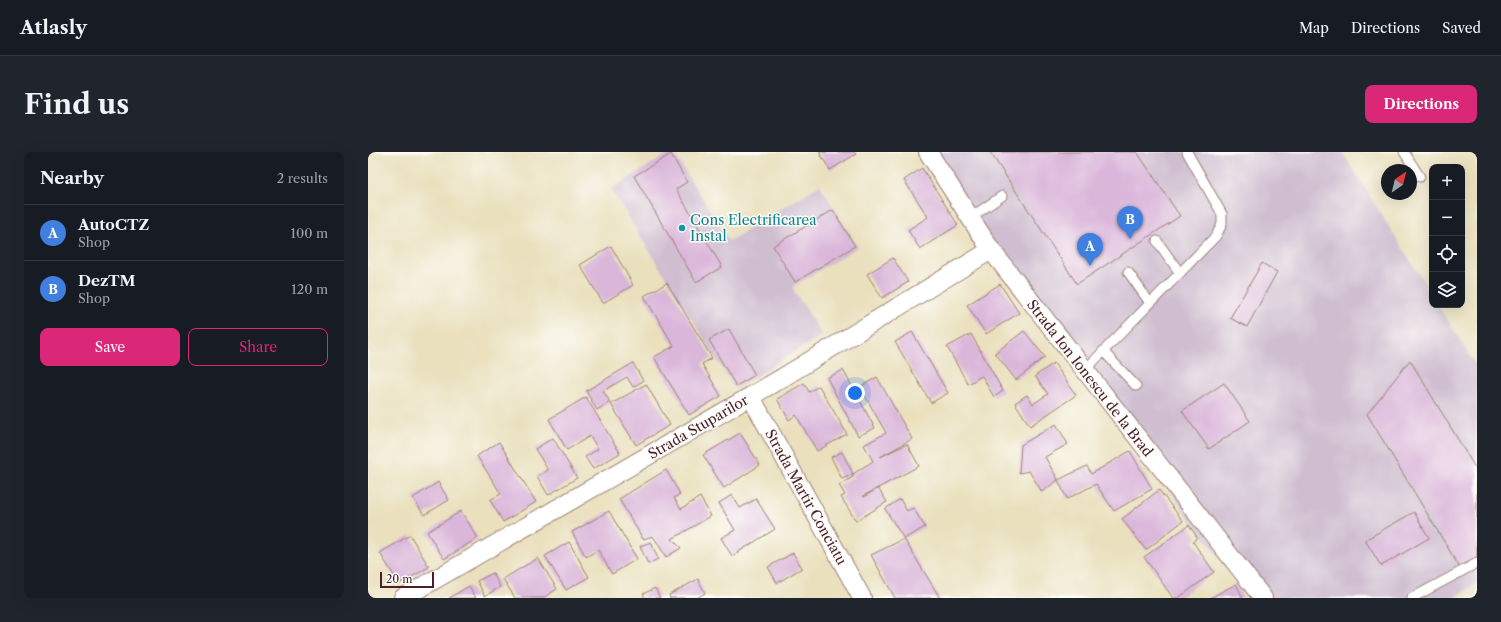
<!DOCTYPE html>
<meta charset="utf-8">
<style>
:root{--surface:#171b24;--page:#20242c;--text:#f1f3f6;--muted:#9ea1a6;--line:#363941;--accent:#db2777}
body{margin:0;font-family:"Libre Caslon Text",serif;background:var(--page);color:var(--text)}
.controls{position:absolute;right:12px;top:12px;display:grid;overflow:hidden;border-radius:8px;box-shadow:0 4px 16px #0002}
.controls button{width:36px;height:36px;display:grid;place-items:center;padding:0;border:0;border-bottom:1px solid var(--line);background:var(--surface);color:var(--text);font:20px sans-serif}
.compass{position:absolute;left:1013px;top:12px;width:36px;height:36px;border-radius:50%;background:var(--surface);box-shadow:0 4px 16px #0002;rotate:35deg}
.scale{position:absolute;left:12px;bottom:10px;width:54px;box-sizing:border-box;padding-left:4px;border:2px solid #4a1f2b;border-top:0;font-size:11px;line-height:14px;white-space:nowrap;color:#4a1f2b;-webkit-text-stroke:3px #fdfcf7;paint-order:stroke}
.you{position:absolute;left:487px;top:241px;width:14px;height:14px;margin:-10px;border:3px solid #fff;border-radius:50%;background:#1a73e8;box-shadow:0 0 0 6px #1a73e833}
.badge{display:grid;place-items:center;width:26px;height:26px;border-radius:50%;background:var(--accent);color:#fff;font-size:13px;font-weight:700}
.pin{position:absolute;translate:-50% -33px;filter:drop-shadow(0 1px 2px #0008)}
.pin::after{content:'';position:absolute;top:21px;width:14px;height:12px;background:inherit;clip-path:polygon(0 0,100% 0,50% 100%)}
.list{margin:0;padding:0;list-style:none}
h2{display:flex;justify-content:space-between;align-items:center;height:52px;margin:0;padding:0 16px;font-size:17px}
h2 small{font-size:13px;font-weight:400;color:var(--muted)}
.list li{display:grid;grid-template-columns:26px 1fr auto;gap:12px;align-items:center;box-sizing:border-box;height:56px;padding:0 16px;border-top:1px solid var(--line)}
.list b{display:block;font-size:15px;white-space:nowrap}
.list p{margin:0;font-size:13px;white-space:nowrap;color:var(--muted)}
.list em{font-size:13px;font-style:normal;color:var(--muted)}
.actions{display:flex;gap:8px;padding:12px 16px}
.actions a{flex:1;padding:9px 0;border:1px solid var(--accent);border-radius:8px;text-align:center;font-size:14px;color:var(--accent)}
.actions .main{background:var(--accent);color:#fff}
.icon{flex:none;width:22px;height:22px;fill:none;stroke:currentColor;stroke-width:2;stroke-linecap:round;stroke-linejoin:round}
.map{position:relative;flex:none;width:1109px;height:446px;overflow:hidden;border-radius:8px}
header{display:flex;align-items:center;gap:24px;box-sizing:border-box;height:56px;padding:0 20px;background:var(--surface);border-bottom:1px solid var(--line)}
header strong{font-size:19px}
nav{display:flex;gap:22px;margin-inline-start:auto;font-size:14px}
.intro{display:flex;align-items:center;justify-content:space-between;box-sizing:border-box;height:96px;padding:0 24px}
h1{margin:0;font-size:28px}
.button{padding:10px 18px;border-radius:8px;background:var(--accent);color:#fff;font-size:14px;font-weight:700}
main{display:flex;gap:24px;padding:0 24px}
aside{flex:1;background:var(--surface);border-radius:8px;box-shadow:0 4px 16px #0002}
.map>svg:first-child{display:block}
</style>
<header>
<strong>Atlasly</strong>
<nav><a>Map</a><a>Directions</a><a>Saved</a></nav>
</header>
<div class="intro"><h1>Find us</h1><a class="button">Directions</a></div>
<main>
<aside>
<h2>Nearby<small>2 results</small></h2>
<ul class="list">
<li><span class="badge" style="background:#3f7fe0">A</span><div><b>AutoCTZ</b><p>Shop</p></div><em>100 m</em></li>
<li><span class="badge" style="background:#3f7fe0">B</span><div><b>DezTM</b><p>Shop</p></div><em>120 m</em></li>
</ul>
<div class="actions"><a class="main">Save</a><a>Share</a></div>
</aside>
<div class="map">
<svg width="1109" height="446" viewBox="0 0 1109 446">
<rect width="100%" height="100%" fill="#fdfcf7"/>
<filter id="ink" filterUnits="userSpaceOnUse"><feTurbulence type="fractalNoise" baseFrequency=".025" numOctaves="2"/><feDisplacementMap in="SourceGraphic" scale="8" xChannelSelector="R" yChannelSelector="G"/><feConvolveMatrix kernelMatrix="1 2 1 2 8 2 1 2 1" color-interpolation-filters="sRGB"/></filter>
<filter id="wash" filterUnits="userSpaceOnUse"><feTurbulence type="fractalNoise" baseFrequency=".012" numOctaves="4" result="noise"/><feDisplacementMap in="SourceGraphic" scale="16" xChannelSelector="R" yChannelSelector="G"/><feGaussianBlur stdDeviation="0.9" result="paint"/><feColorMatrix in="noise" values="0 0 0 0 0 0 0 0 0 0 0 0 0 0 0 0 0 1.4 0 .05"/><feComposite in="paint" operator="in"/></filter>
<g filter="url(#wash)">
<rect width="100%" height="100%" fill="#eae0bd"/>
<!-- industrial -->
<g fill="#cfbdd0">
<polygon points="303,0 305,0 361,89 452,33 490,95 424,135 454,183 367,237 243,37"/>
<polygon points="560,0 974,0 1064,143 1064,153 1070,153 1109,215 1109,432 1086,446 881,446 623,98"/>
</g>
<g id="blocks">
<!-- building -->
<g fill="#dab6da">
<polygon points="451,0 486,0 488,2 462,18"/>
<polygon points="622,0 769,0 812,64 709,132"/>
<polygon points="303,2 319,30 308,37 354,115 328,130 266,24"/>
<polygon points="554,16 590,73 552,97 540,78 560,65 536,28"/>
<polygon points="465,58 487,94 427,130 405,94"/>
<polygon points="243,94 265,133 235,151 212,113"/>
<polygon points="525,106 540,130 514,146 499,122"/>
<polygon points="894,111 909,120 879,175 862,166"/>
<polygon points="299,131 344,206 334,212 353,244 321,263 286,205 306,194 276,144"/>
<polygon points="632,132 651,161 618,182 599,153"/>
<polygon points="361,177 387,223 368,234 341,188"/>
<polygon points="656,179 677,205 648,228 627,201"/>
<polygon points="544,180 580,241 563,251 527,190"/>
<polygon points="603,182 635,239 626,245 614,224 600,232 579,195"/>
<polygon points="1042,208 1109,319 1109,406 1092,416 999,262"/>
<polygon points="265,211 275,229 265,235 259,225 235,239 242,250 229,258 218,239"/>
<polygon points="686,211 708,243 662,274 647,251 659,243 665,252 680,242 667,224"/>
<polygon points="475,218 507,276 490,284 459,226"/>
<polygon points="509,225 544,287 512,305 539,292 551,314 495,344 496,345 510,336 519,350 488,369 473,345 477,343 471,333 485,325 485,322 474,327 463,305 474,300 485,322 505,309 496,293 518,281 492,235"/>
<polygon points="436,231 441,240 451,234 479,282 449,299 428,263 421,268 409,247"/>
<polygon points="856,231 882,269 841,297 814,259"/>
<polygon points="278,232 302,273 268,293 243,252"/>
<polygon points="218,245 252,301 225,317 217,305 230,297 222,284 199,298 181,267"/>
<polygon points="688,272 700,292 677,305 690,328 674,340 661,319 651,321 653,293"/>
<polygon points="372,281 392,313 356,336 335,303"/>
<polygon points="185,286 209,326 180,343 169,324 180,318 167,297"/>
<polygon points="131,290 168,350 135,370 122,348 133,342 109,304"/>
<polygon points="762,299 784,337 746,359 728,332 699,347 690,328 719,314 723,322"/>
<polygon points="298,318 312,342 306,346 313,357 332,345 343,364 304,387 313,396 298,405 285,384 275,387 251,347"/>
<polygon points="70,330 81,348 56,363 45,346"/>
<polygon points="791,338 815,369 778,398 754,367"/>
<polygon points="364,343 372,356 388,347 407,377 364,404 353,386 367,378 351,351"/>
<polygon points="532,347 539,359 545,356 557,375 536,387 517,357"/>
<polygon points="93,359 110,386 76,407 59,380"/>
<polygon points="241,359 269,407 244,422 230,398 218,405 204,380"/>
<polygon points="1046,360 1061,386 1013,414 997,388"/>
<polygon points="821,373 829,385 825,390 846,420 810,446 805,446 776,405"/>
<polygon points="42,383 61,415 31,432 12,401"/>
<polygon points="536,387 572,446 527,446 503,403"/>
<polygon points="201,390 221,425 198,438 177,404"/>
<polygon points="283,390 290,407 280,412 272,394"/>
<polygon points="425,401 434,416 409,431 400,415"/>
<polygon points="170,406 189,437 175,446 147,446 135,427"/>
<polygon points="125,421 132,435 117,444 109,429"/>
<polygon points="330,427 337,441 329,446 302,446 301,443"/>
<polygon points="868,432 875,446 842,446"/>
<polygon points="101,434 108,446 81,446"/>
<polygon points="287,436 292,446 277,446 275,442"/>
</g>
</g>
</g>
<g filter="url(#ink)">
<use href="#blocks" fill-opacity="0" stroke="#9a8074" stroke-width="1"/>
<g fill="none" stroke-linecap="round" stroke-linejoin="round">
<!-- lane casing -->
<g stroke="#9a8074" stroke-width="11">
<g id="lane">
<polyline points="1036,0 1052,25"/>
<polyline points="602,66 634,44"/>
<polyline points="789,89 812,121"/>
<polyline points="760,120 782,151"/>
<polyline points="735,199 768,234"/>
<polyline points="716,219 848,84 854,72 854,62 819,0"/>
<polyline points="1044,446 1109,411"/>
</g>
</g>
<!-- street casing -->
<g stroke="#9a8074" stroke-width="20">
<g id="street">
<polyline points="560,0 623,98 895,446"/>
<polyline points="383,245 494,446"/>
<polyline points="35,446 414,226 623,98"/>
</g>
</g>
<!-- lane -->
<use href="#lane" stroke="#fff" stroke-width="9"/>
<!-- street -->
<use href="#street" stroke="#fff" stroke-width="18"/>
</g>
</g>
<!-- markers -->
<circle fill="#0f9aa8" stroke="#fdfcf7" stroke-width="1.5" cx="314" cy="76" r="4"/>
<g text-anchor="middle" stroke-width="3" stroke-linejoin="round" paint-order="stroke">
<!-- culture labels -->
<g font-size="14" fill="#0d838f" stroke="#fdfcf7" text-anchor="start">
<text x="322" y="73">Cons Electrificarea<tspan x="322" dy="16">Instal</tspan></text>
</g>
<!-- street labels -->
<g font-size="14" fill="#4a1f2b" stroke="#fdfcf7">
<text transform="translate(722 226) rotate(52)" y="5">Strada Ion Ionescu de la Brad</text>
<text transform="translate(330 275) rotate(-30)" y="5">Strada Stuparilor</text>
<text transform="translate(438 345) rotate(61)" y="5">Strada Martir Conciatu</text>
</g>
</g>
</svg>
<div class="controls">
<button>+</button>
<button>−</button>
<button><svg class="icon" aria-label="locate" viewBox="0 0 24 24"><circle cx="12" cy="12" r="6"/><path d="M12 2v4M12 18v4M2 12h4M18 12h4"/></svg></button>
<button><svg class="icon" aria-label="layers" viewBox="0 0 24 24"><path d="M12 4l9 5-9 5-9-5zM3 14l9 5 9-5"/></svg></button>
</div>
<svg class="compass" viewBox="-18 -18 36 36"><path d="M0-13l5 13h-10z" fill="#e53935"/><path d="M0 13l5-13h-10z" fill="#9ea1a6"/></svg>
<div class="scale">20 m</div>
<div class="you"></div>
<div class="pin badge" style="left:722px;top:114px;background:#3f7fe0">A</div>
<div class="pin badge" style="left:762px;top:87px;background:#3f7fe0">B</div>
</div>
</main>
